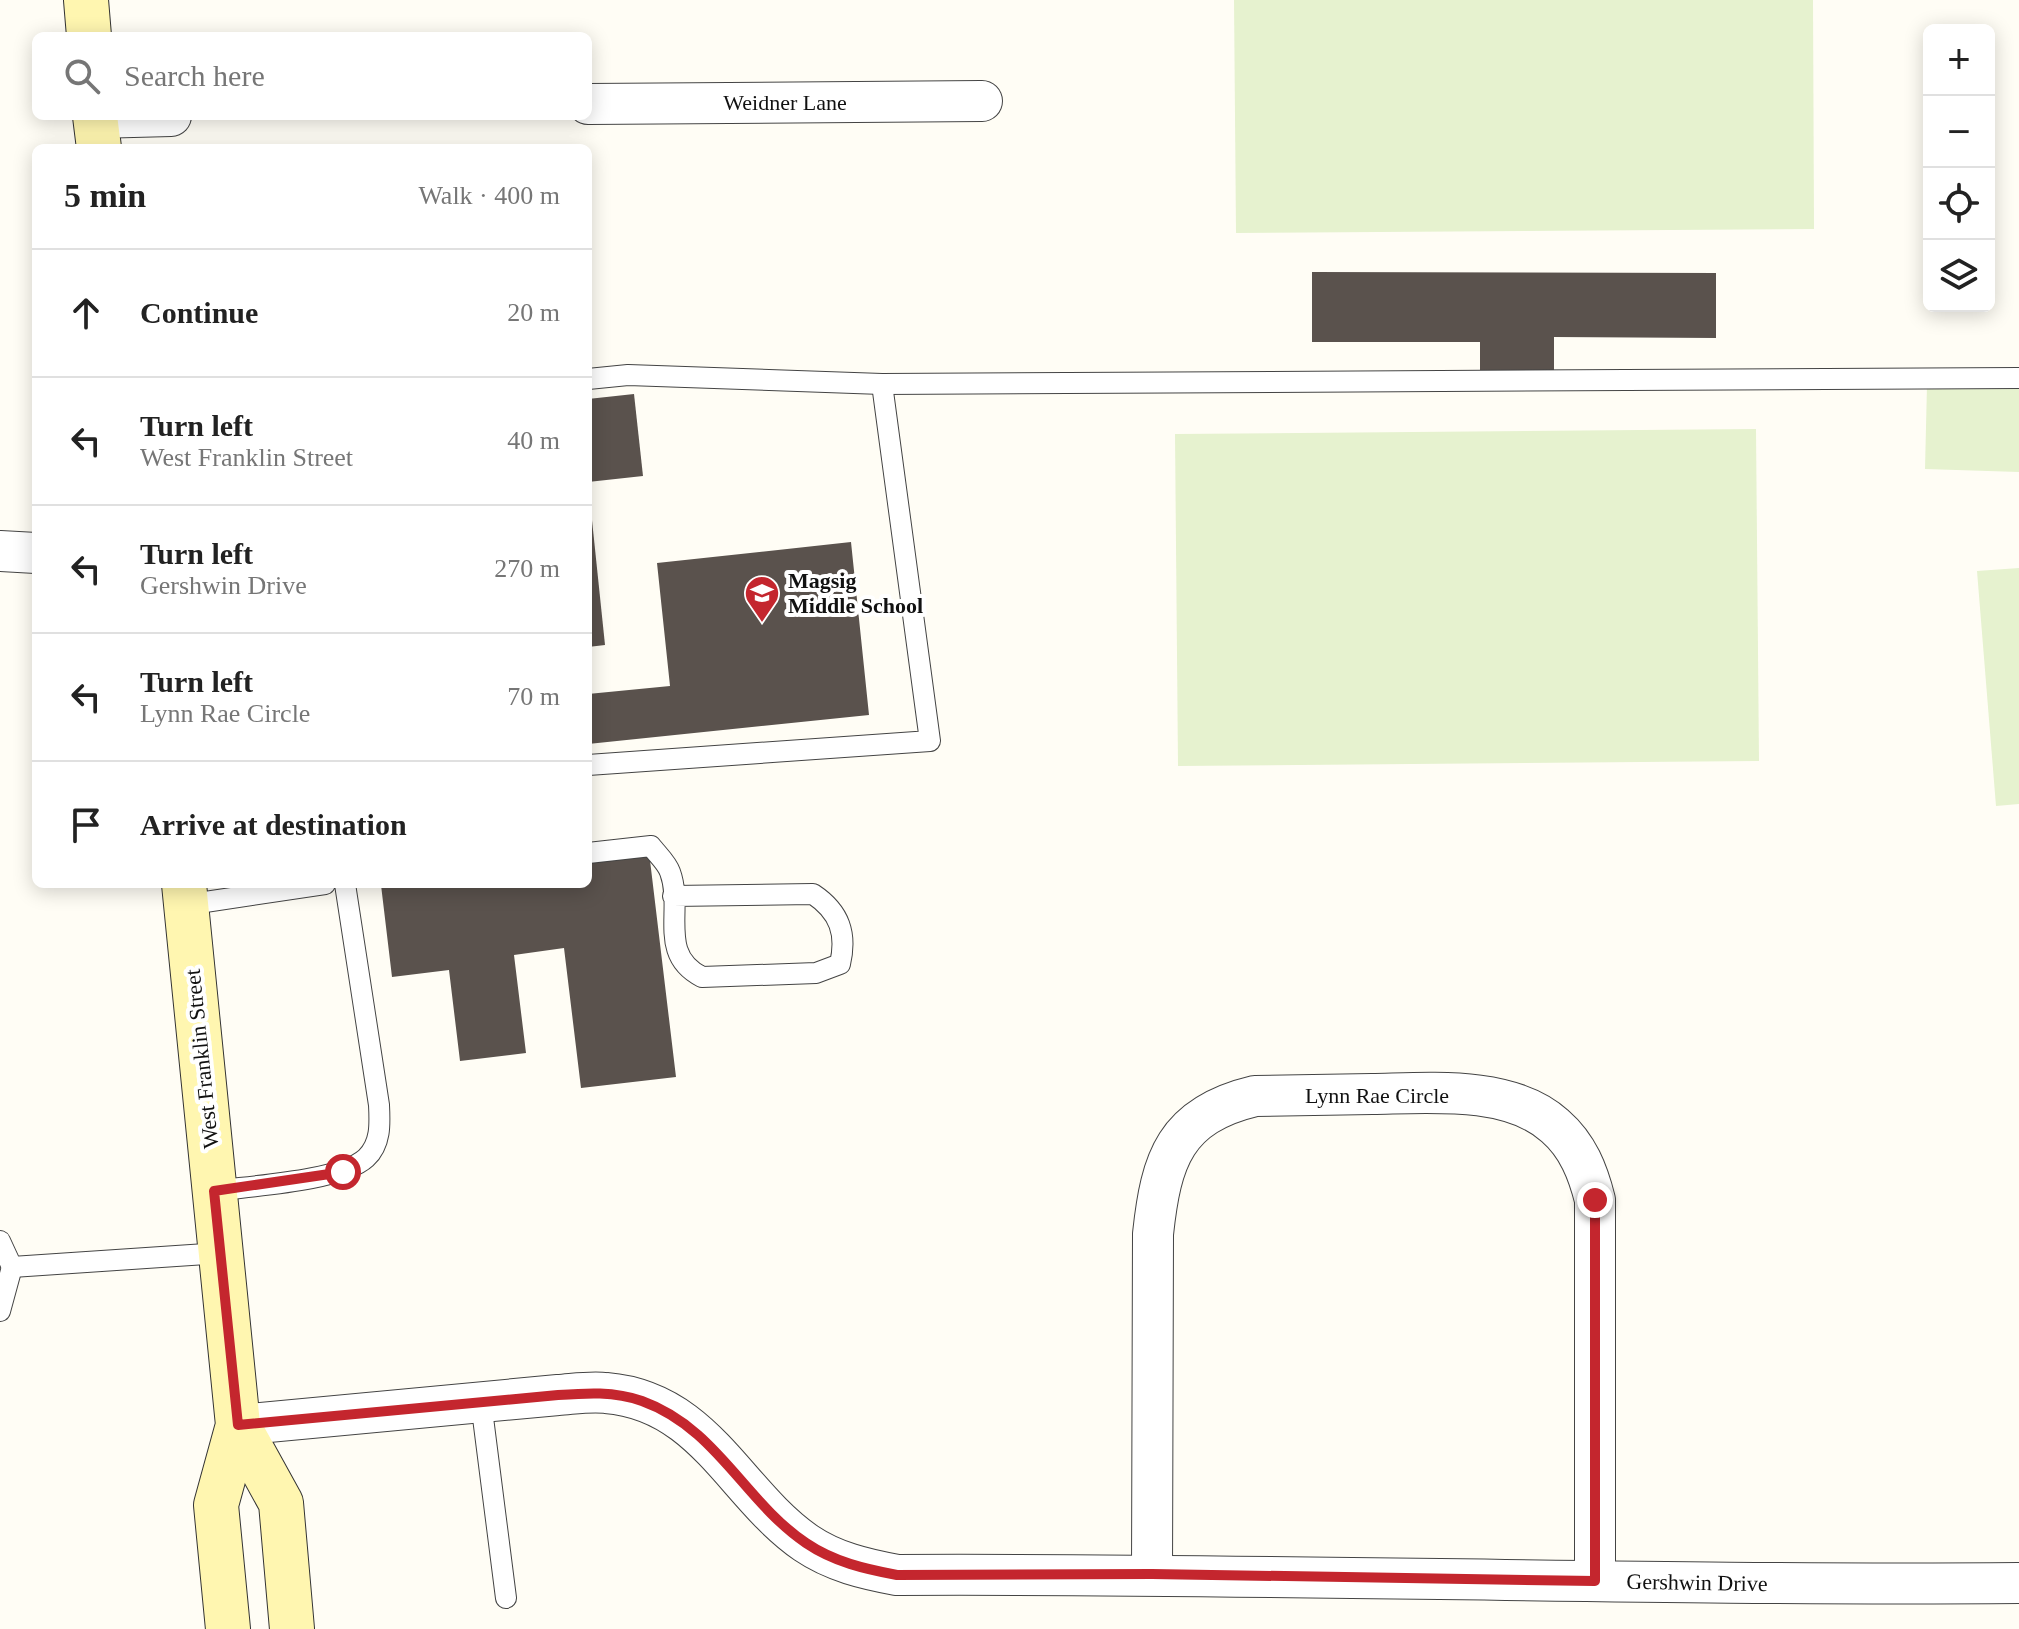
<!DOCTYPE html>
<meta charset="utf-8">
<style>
:root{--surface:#fff;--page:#f2f2f2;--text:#222;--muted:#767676;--line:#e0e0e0}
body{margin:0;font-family:"Times New Roman",serif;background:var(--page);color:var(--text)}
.controls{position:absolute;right:24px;top:24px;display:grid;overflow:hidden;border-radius:12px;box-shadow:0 4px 20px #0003}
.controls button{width:72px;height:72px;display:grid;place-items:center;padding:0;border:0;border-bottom:2px solid var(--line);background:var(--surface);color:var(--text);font:40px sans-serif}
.stop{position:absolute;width:24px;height:24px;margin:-18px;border:6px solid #c4262e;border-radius:50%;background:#fff}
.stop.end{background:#c4262e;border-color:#fff;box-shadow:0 2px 8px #0008}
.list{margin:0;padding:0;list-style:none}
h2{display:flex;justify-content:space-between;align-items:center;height:104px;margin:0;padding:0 32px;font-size:34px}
h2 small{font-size:26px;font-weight:400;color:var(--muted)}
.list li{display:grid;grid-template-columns:52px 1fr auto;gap:24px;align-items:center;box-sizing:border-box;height:128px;padding:0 32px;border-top:2px solid var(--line)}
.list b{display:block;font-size:30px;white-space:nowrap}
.list p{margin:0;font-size:26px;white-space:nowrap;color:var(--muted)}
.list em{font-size:26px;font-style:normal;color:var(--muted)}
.icon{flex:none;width:44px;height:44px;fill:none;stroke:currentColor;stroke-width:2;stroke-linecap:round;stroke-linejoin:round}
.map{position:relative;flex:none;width:2019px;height:1629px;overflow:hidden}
.search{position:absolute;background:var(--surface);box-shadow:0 4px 20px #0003;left:32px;top:32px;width:560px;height:88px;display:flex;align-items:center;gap:20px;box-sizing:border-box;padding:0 28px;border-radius:12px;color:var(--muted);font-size:30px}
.panel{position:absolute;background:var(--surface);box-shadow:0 4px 20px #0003;left:32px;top:144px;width:560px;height:744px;border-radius:12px}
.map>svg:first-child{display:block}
</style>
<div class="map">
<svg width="2019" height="1629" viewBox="0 0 2019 1629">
<rect width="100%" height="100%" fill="#fffdf5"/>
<!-- pitch -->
<g fill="#e6f2cf">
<polygon points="1234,0 1813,0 1814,229 1236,233"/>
<polygon points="1927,385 2019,389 2019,472 1925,469"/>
<polygon points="1756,429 1759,761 1178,766 1175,434"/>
<polygon points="2019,568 2019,804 1996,806 1977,571"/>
</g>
<!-- building -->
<g fill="#5a524d">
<polygon points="1312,272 1716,273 1716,338 1554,337 1554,372 1480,372 1480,342 1312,342"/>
<polygon points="634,394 643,476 588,482 588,399"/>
<polygon points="588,501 590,501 605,645 588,647"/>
<polygon points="851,542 869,715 588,744 588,694 670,686 657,563"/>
<polygon points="649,852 676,1077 581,1088 564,948 514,955 526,1053 460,1061 449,970 392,977 381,885 588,884 588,860"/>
</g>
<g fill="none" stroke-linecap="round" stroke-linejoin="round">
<!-- lane casing -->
<g stroke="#444" stroke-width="22">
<g id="lane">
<polyline points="588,379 628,375 882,384 2019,378"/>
<polyline points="588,765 930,741 882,384"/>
<path d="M588,853l63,-7c6,8 16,17 19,26 14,38 -13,82 32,105l114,-4 24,-9c7,-30 0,-52 -27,-70l-140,2"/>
<polyline points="185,905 325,884"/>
<path d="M214,1191c36,-5 127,-10 152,-33 15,-14 14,-34 13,-53l-34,-221"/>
<polyline points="0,1241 12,1267 221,1253"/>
<polyline points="0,1311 12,1267"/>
<polyline points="481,1402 506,1598"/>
</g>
</g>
<!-- street casing -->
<g stroke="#444" stroke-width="42">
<g id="street">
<polyline points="588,104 982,101"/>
<polyline points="95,118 171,116"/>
<polyline points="0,551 36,553"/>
<path d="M238,1425l320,-30c15,-1 33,-4 48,-2 99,8 129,101 200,150 28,19 59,26 91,32 374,-2 748,11 1122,8"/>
<path d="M1152,1574l1,-340c8,-75 22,-119 102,-138 39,-1 78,-1 117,-2 56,-1 138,-9 183,32 23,20 33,46 40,74v381"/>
</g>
</g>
<!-- secondary casing -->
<g stroke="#333" stroke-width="46">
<g id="secondary">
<polyline points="86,0 89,36"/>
<polyline points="95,116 99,148"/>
<polyline points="184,884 238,1425 216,1505 228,1629"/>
<polyline points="238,1425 281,1503 292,1629"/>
</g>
</g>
<!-- lane -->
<use href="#lane" stroke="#fff" stroke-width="20"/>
<!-- street -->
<use href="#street" stroke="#fff" stroke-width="40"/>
<!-- secondary -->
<use href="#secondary" stroke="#fff6b0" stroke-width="44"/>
</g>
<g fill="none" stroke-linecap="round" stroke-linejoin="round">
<!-- route -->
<path stroke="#c4262e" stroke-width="10" d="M343,1172l-129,19 24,234 320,-30c28,-2 56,-4 84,6 75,27 102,100 164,142 28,19 59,26 91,32l255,-1 443,7v-381"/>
</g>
<!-- icons -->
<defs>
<g id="school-pin" transform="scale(1.8)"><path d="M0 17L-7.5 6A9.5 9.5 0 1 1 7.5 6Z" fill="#c4262e" stroke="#fff"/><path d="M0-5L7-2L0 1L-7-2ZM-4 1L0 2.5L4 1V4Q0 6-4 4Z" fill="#fff"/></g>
</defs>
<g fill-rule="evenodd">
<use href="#school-pin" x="762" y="593"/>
</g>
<g text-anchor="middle" stroke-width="8" stroke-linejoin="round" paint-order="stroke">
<!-- street labels -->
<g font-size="22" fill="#111" stroke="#fff">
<text x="785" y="110">Weidner Lane</text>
<text transform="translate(201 1059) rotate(-96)" y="8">West Franklin Street</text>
<text x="1377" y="1103">Lynn Rae Circle</text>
<text transform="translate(1697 1582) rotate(1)" y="8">Gershwin Drive</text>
</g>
<!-- poi labels -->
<g font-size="22" font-weight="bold" fill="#111" stroke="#fff" text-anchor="start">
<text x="788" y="588">Magsig<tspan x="788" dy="25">Middle School</tspan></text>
</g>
</g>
</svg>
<div class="controls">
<button>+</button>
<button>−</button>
<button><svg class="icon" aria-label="locate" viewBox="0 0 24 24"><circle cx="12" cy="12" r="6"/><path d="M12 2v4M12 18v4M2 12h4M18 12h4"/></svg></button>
<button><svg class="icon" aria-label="layers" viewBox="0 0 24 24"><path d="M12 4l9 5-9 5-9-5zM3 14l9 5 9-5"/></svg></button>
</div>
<div class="stop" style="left:343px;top:1172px"></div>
<div class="stop end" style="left:1595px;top:1200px"></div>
<div class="search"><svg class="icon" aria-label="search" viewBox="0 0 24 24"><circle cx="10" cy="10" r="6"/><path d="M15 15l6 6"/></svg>Search here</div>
<section class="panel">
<h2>5 min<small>Walk · 400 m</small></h2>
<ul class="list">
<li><svg class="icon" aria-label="ahead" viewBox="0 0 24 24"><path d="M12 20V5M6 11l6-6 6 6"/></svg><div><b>Continue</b></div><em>20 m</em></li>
<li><svg class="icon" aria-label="left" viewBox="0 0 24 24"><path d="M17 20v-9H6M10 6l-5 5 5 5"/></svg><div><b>Turn left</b><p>West Franklin Street</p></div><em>40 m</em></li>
<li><svg class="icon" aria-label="left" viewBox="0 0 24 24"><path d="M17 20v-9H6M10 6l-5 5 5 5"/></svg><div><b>Turn left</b><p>Gershwin Drive</p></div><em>270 m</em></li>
<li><svg class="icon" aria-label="left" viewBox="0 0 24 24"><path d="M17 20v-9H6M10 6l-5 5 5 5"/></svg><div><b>Turn left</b><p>Lynn Rae Circle</p></div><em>70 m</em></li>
<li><svg class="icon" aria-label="arrive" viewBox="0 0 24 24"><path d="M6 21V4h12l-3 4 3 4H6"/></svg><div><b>Arrive at destination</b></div></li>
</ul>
</section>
</div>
